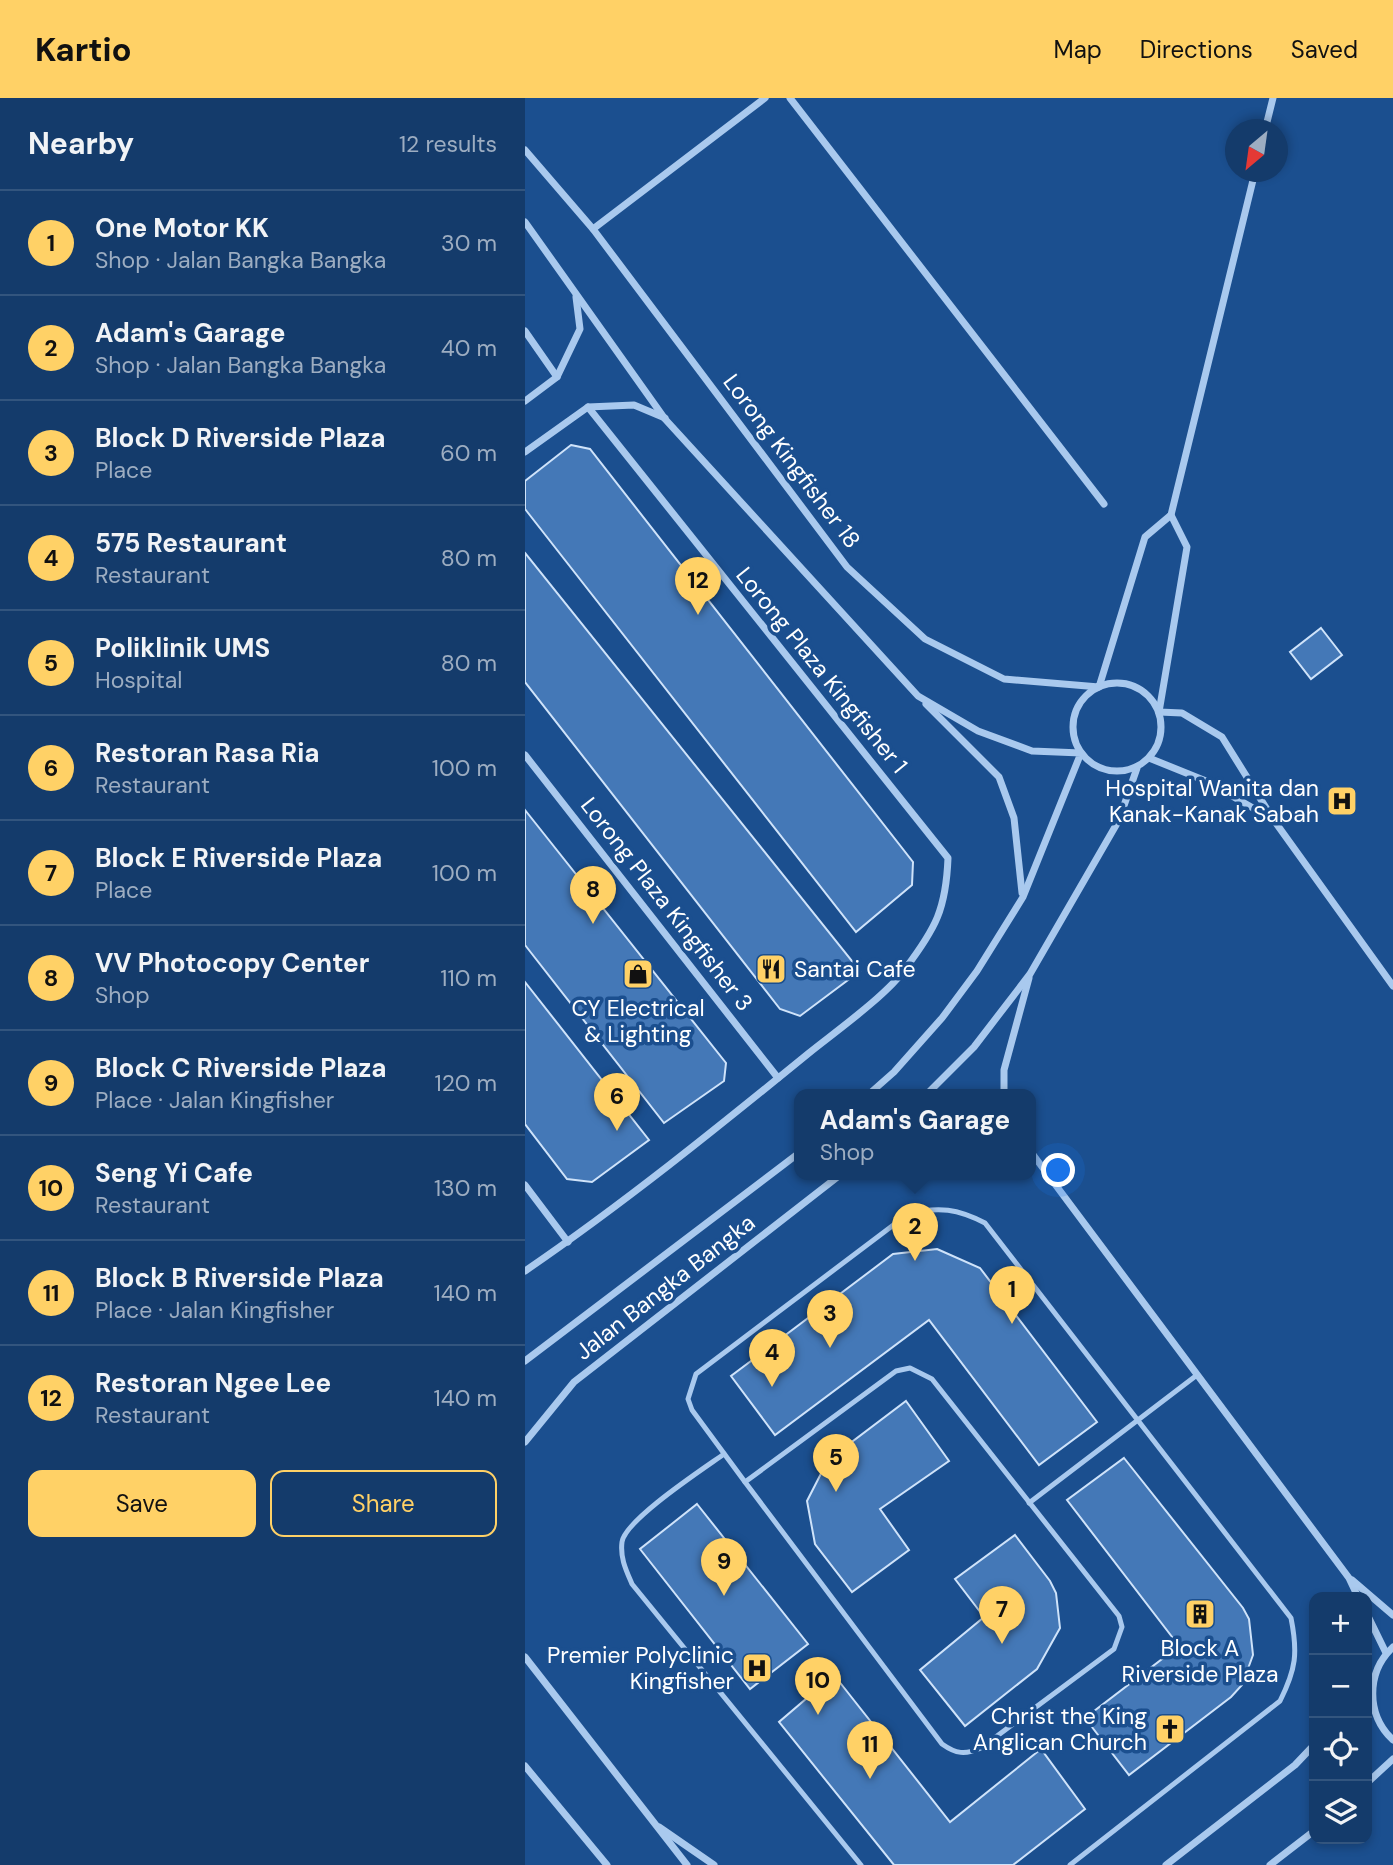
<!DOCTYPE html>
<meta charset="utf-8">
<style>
:root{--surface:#143b6b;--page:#1d4271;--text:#f1f3f6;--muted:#9dadc1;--line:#33557e;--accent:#ffd166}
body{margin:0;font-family:"DM Sans",sans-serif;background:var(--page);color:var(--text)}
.controls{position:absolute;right:21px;bottom:21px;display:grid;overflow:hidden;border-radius:14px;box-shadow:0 4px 10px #0003}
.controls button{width:63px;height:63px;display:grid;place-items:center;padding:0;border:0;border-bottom:2px solid var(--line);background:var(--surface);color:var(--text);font:35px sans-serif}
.compass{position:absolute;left:700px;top:21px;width:63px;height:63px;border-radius:50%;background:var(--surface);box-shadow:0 4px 10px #0003;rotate:209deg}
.you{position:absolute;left:534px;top:1073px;width:24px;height:24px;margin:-18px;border:5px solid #fff;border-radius:50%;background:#1a73e8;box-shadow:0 0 0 10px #1a73e833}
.badge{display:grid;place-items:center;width:46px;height:46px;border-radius:50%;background:var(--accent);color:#111;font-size:23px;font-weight:700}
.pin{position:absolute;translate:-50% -58px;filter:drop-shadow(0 2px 4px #0008)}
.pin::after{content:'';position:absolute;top:37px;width:24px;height:21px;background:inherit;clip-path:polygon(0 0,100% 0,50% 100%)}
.popup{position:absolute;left:269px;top:991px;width:242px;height:91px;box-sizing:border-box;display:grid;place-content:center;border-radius:14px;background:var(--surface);filter:drop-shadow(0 2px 5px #0005);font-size:23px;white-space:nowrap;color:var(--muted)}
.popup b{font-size:26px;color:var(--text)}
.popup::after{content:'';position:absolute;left:50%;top:100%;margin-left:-14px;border:14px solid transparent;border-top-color:var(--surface)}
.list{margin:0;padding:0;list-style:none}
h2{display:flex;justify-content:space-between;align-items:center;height:91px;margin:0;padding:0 28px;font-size:30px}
h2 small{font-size:23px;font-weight:400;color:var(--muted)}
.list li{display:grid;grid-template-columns:46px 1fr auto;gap:21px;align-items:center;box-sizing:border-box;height:105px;padding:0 28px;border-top:2px solid var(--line)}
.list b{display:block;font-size:26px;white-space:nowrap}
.list p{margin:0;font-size:23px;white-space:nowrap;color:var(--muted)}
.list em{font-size:23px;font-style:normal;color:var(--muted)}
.actions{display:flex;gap:14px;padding:21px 28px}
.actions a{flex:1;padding:16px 0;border:2px solid var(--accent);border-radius:14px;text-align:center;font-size:24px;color:var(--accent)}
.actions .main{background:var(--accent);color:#111}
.icon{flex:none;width:38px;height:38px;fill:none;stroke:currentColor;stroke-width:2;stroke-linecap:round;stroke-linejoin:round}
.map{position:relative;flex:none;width:868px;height:1767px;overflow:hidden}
header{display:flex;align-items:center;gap:42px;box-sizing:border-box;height:98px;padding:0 35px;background:var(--accent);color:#111}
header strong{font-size:33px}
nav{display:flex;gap:38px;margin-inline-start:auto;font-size:24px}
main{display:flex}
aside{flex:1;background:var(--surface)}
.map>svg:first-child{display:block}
</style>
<header>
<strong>Kartio</strong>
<nav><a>Map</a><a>Directions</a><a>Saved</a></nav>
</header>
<main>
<aside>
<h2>Nearby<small>12 results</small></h2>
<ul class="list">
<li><span class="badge">1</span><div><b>One Motor KK</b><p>Shop · Jalan Bangka Bangka</p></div><em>30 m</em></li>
<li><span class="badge">2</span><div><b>Adam's Garage</b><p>Shop · Jalan Bangka Bangka</p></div><em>40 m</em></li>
<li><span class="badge">3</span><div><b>Block D Riverside Plaza</b><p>Place</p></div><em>60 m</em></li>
<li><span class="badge">4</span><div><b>575 Restaurant</b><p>Restaurant</p></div><em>80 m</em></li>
<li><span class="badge">5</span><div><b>Poliklinik UMS</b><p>Hospital</p></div><em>80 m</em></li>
<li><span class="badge">6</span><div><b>Restoran Rasa Ria</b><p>Restaurant</p></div><em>100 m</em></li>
<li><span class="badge">7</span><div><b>Block E Riverside Plaza</b><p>Place</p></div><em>100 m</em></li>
<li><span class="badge">8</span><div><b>VV Photocopy Center</b><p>Shop</p></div><em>110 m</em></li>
<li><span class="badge">9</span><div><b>Block C Riverside Plaza</b><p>Place · Jalan Kingfisher</p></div><em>120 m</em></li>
<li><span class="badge">10</span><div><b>Seng Yi Cafe</b><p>Restaurant</p></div><em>130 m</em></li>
<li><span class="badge">11</span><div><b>Block B Riverside Plaza</b><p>Place · Jalan Kingfisher</p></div><em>140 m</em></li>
<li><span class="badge">12</span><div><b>Restoran Ngee Lee</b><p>Restaurant</p></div><em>140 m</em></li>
</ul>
<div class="actions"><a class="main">Save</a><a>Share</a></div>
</aside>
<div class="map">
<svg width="868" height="1767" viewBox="0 0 868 1767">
<rect width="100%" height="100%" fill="#1b4f8f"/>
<!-- building -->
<g fill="#4478b7" stroke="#cfe3fa" stroke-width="2">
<polygon points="46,347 65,351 388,764 387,787 331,834 0,411 0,383"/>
<polygon points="0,455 335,873 275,918 255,911 0,584"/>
<polygon points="796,530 817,557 786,581 765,554"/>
<polygon points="0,712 201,965 199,983 139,1025 0,847"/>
<polygon points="0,884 124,1042 67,1084 42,1081 0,1026"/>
<polygon points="412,1151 455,1170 572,1324 514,1367 404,1222 250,1337 206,1278 368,1156"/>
<polygon points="381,1303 424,1363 355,1411 384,1452 327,1494 290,1446 282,1403 303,1362"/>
<polygon points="599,1360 718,1510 724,1521 728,1557 717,1587 706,1599 604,1677 560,1620 654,1548 542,1402"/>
<polygon points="172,1406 283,1546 225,1591 115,1451"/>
<polygon points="490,1437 525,1483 531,1495 535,1530 512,1571 440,1628 395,1572 459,1519 430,1481"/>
<polygon points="309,1577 425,1724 516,1651 560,1711 488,1767 369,1767 254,1624"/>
</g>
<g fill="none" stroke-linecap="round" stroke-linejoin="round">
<!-- lane -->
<g stroke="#a9c9ee" stroke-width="5">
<path d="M385,1270l22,11 187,237 3,11 -8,22 -133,99c-16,7 -25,6 -39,-4l-197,-262 151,-111z"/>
<path d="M199,1356c-21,15 -99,66 -102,88 -2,16 4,28 10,42l229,281"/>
<path d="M220,1384l-53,-72 -4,-11 8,-25 212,-160c31,-8 50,-5 77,9l306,395c7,35 5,51 -11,83l-210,164"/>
<polyline points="504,1405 672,1277"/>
</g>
<!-- street -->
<g stroke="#a9c9ee" stroke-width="7">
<polyline points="265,0 579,406"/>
<polyline points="740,32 748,0"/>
<polyline points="0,52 68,131 322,469 400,541 479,581 574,589 620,439 646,417 730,74"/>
<polyline points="0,124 140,321 393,598 453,633 507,653 556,655 498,799 452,873 417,920 369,974 343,997"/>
<polyline points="68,131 240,0"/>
<polyline points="0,233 32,279"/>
<polyline points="0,303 32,279 55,231 51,199"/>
<polyline points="0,354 63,309 109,307 140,320"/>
<polyline points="646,417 662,449 634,614 657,615 697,639 748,721 868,888"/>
<circle cx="592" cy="629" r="44"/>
<polyline points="401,606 474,679 489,720 497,795"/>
<polyline points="0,657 253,980"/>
<polyline points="624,660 681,683 747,721"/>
<polyline points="401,997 449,949 505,876 594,722 612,670"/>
<polyline points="479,997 479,972 504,880"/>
<polyline points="506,1054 824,1480 833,1499"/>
<polyline points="0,1087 43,1144"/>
<path d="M0,1173c98,-67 192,-143 284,-218 26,-21 78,-58 96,-84 31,-41 41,-60 43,-111l-360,-451"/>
<polyline points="0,1263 274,1055"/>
<polyline points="0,1344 49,1284 315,1077"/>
<polyline points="827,1482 868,1517"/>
<polyline points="842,1516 861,1555"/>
<path d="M868,1549c-27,25 -27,68 0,93"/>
<polyline points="0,1559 162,1767"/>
<polyline points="0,1668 82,1767"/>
<polyline points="842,1685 868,1661"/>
<polyline points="134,1729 189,1767"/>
<polyline points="641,1767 770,1667 789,1647"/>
<polyline points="745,1767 789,1733"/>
</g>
</g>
<!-- icons -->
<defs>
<g id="hospital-square" transform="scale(1.575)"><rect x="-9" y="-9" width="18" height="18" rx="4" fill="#ffd166" stroke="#1b4f8f"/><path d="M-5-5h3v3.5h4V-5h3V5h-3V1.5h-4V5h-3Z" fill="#111"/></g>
<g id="restaurant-square" transform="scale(1.575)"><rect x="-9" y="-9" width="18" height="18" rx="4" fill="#ffd166" stroke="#1b4f8f"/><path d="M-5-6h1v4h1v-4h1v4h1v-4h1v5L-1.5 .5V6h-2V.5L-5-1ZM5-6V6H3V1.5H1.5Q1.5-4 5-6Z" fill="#111"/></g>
<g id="shop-square" transform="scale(1.575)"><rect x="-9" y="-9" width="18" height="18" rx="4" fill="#ffd166" stroke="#1b4f8f"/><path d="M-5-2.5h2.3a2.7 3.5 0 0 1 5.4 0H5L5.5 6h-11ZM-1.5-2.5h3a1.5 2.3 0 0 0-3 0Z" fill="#111"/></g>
<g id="building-square" transform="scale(1.575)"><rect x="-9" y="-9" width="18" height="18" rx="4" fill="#ffd166" stroke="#1b4f8f"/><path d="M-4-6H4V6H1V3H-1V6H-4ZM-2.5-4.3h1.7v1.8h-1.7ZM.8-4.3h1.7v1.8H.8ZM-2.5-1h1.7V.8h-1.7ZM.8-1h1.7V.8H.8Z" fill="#111"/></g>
<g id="church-square" transform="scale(1.575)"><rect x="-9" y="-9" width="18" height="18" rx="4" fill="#ffd166" stroke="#1b4f8f"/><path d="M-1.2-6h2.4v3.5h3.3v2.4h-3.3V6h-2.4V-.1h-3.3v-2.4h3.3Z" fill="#111"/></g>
</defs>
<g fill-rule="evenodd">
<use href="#hospital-square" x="817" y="703"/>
<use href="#restaurant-square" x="246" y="871"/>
<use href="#shop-square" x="113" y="876"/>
<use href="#building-square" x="675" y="1516"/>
<use href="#hospital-square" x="232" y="1570"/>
<use href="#church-square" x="645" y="1631"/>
</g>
<g text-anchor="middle" stroke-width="7" stroke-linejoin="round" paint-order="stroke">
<!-- street labels -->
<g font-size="23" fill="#fff" stroke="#1b4f8f">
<text transform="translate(267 363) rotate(53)" y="8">Lorong Kingfisher 18</text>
<text transform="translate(297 572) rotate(51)" y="8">Lorong Plaza Kingfisher 1</text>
<text transform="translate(142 806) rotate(52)" y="8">Lorong Plaza Kingfisher 3</text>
<text transform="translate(140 1189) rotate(-38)" y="8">Jalan Bangka Bangka</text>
</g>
<!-- poi labels -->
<g font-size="23" fill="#fff" stroke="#1b4f8f" text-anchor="end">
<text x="794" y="698">Hospital Wanita dan<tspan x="794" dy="26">Kanak-Kanak Sabah</tspan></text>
<text x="269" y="879" text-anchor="start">Santai Cafe</text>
<text x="113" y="918" text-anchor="middle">CY Electrical<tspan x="113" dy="26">&amp; Lighting</tspan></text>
<text x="675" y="1558" text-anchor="middle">Block A<tspan x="675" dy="26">Riverside Plaza</tspan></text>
<text x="209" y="1565">Premier Polyclinic<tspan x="209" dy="26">Kingfisher</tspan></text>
<text x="622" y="1626">Christ the King<tspan x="622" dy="26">Anglican Church</tspan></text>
</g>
</g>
</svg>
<div class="controls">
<button>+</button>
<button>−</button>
<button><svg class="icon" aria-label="locate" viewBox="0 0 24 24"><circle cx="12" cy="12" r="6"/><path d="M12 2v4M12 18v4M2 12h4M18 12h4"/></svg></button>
<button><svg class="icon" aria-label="layers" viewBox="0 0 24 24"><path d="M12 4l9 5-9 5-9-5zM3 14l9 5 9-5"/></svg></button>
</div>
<svg class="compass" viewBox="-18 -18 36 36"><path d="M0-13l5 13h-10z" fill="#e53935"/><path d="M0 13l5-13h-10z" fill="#9dadc1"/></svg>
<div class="you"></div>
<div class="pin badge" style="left:487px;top:1226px">1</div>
<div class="pin badge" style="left:390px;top:1163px">2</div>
<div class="popup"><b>Adam's Garage</b>Shop</div>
<div class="pin badge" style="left:305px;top:1250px">3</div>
<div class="pin badge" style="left:247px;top:1289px">4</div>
<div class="pin badge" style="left:311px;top:1394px">5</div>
<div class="pin badge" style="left:92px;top:1033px">6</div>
<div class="pin badge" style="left:477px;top:1546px">7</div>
<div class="pin badge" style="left:68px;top:826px">8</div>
<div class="pin badge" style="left:199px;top:1498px">9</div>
<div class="pin badge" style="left:293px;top:1617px">10</div>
<div class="pin badge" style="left:345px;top:1681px">11</div>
<div class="pin badge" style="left:173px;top:517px">12</div>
</div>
</main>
